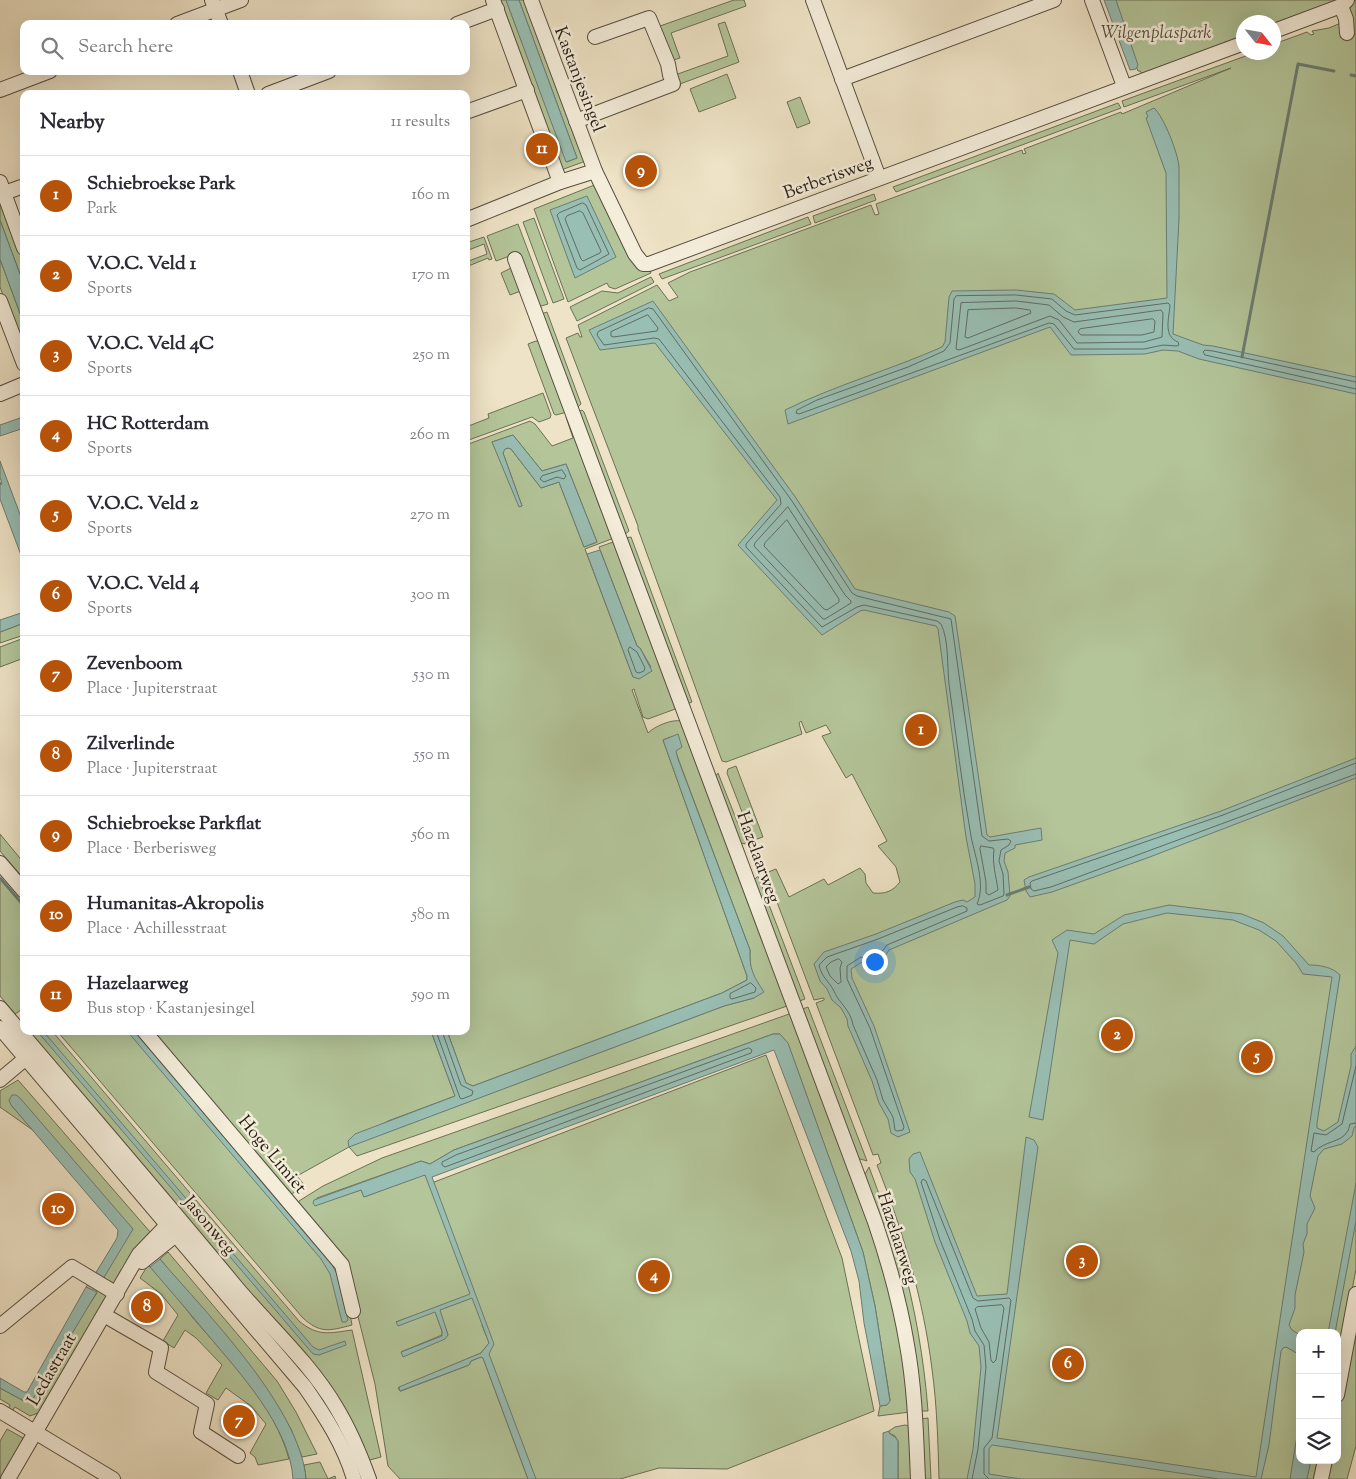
<!DOCTYPE html>
<meta charset="utf-8">
<style>
:root{--surface:#fff;--page:#f2f2f3;--text:#2b2b33;--muted:#7c7c81;--line:#e1e1e2;--accent:#b45309}
body{margin:0;font-family:"Sorts Mill Goudy",serif;background:var(--page);color:var(--text)}
.controls{position:absolute;right:15px;bottom:15px;display:grid;overflow:hidden;border-radius:10px;box-shadow:0 5px 20px #0002}
.controls button{width:45px;height:45px;display:grid;place-items:center;padding:0;border:0;border-bottom:1px solid var(--line);background:var(--surface);color:var(--text);font:25px sans-serif}
.compass{position:absolute;left:1236px;top:15px;width:45px;height:45px;border-radius:50%;background:var(--surface);box-shadow:0 5px 20px #0002;rotate:121deg}
.you{position:absolute;left:874px;top:961px;width:18px;height:18px;margin:-12px;border:4px solid #fff;border-radius:50%;background:#1a73e8;box-shadow:0 0 0 8px #1a73e833}
.badge{display:grid;place-items:center;width:32px;height:32px;border-radius:50%;background:var(--accent);color:#fff;font-size:16px;font-weight:700}
.pin{position:absolute;translate:-50% -50%;border:2px solid #fff;box-shadow:0 1px 5px #0006}
.list{margin:0;padding:0;list-style:none}
h2{display:flex;justify-content:space-between;align-items:center;height:65px;margin:0;padding:0 20px;font-size:21px}
h2 small{font-size:16px;font-weight:400;color:var(--muted)}
.list li{display:grid;grid-template-columns:32px 1fr auto;gap:15px;align-items:center;box-sizing:border-box;height:80px;padding:0 20px;border-top:1px solid var(--line)}
.list b{display:block;font-size:19px;white-space:nowrap}
.list p{margin:0;font-size:16px;white-space:nowrap;color:var(--muted)}
.list em{font-size:16px;font-style:normal;color:var(--muted)}
.icon{flex:none;width:28px;height:28px;fill:none;stroke:currentColor;stroke-width:2;stroke-linecap:round;stroke-linejoin:round}
.map{position:relative;flex:none;width:1356px;height:1479px;overflow:hidden}
.search{position:absolute;background:var(--surface);box-shadow:0 5px 20px #0002;left:20px;top:20px;width:450px;height:55px;display:flex;align-items:center;gap:12px;box-sizing:border-box;padding:0 18px;border-radius:10px;color:var(--muted);font-size:19px}
.panel{position:absolute;background:var(--surface);box-shadow:0 5px 20px #0002;left:20px;top:90px;width:450px;height:945px;border-radius:10px}
.map>svg:first-child{display:block}
</style>
<div class="map">
<svg width="1356" height="1479" viewBox="0 0 1356 1479">
<rect width="100%" height="100%" fill="#eee3c6"/>
<filter id="stains"><feTurbulence type="fractalNoise" baseFrequency=".004" numOctaves="4"/><feColorMatrix values="0 0 0 0 .2 0 0 0 0 .09 0 0 0 0 .02 0 0 0 .5 -.17"/></filter>
<radialGradient id="worn" r=".72"><stop offset=".6" stop-color="#630" stop-opacity="0"/><stop offset="1" stop-color="#630" stop-opacity=".3"/></radialGradient>
<!-- green -->
<g fill="#b3c599" stroke="#6c7056" fill-rule="evenodd">
<polygon points="499,0 506,0 567,162 577,158 519,0 527,0 586,161 561,170"/>
<polygon points="734,0 744,0 746,6 671,33 680,58 670,61 659,29 660,26"/>
<polygon points="1110,0 1336,0 1330,4 1274,26 1274,22 1244,22 1243,37 1142,74 1140,71 1138,71"/>
<path d="M1353,0h3v1269l-19,100v-36h-37v127h20l-5,19h-376c-1,-37 -2,-73 -7,-110 -9,-71 -29,-138 -55,-204l4,-2 -3,-9 -5,1 -57,-152 8,-3v-2l-10,2 -48,-127 10,-4 13,28 35,-18 4,6 32,-17 5,6 1,9 7,10c12,1 19,-1 27,-11l-4,-15 -18,-21 9,-5 -35,-67 -6,4 -24,-42 9,-3 -5,-8 -20,8 -5,-12 -2,2 3,11 -76,28 -4,-1 -84,-232v-3l-72,-188 12,-5 2,4h2l-4,-12 79,-40 12,16 9,-4 -10,-14 22,-11 181,-67 4,10 4,-1 -3,-10 146,-54 1,4 3,-1 -2,-4 97,-37 1,2 109,-46 -107,39 -2,-6 129,-47 2,5 4,-1 -2,-5 19,-1v-8l33,-12 4,3 3,-1 -2,-3 17,-3 19,-8 -1,-14z"/>
<polygon points="725,22 739,62 680,84 675,75 728,56 718,24"/>
<polygon points="727,74 736,98 699,112 690,89"/>
<polygon points="800,97 810,123 797,128 787,102"/>
<polygon points="1118,103 1121,108 896,192 893,187"/>
<polygon points="597,184 651,273 615,289 609,287 607,283 568,302 534,209"/>
<polygon points="0,194 24,258 24,285 0,220"/>
<polygon points="874,194 876,200 815,223 813,216"/>
<polygon points="808,217 811,224 662,279 659,274"/>
<polygon points="534,218 564,299 553,303 523,222"/>
<polygon points="518,224 548,304 538,307 518,253 496,261 487,236"/>
<polygon points="484,237 492,259 489,260 488,258 466,267 466,262 487,254 484,244 466,251 466,243"/>
<polygon points="0,259 24,324 24,351 0,287"/>
<polygon points="511,268 521,291 510,295 501,273"/>
<polygon points="651,277 654,282 653,283 577,321 570,307 602,291 618,293"/>
<polygon points="547,312 581,404 577,408 541,314"/>
<polygon points="536,341 540,342 567,412 556,415 554,414 528,344"/>
<polygon points="543,393 551,415 550,418 539,422 532,417 466,441 466,427 489,418 488,414"/>
<polygon points="582,410 584,412 629,531 624,535 578,412"/>
<path d="M569,416l30,89 15,33 -29,11 48,128 6,1 12,-11 -11,-19 -3,-2 -38,-99 17,-6 4,20 58,147 -30,11 -5,-2 -9,-28 -2,1 16,43c7,-7 24,-14 33,-12l109,284 -433,151 -8,-9 -52,29 9,11 -15,7 -139,-163h279l24,65 -67,25 -38,25 374,-140 30,-8c-1,-16 -5,-33 -4,-48l-80,-213 -7,3 84,236v4l-25,13 -249,93 -7,-3 -19,-52h19v-586l64,-24 5,3 17,22 21,-8 -7,-21zM513,435l29,36 24,-7 31,78 -13,5 -25,-65 -18,6 -30,-39 -2,-1 -5,1 -1,4 19,53 -30,-64z"/>
<polygon points="631,537 692,702 687,704 625,538"/>
<polygon points="24,623 24,635 0,643 0,632"/>
<polygon points="24,638 24,658 0,667 0,647"/>
<polygon points="736,766 763,837 757,839 752,838 727,773 728,769"/>
<polygon points="718,773 746,844 740,843 715,777"/>
<polygon points="0,834 24,863 24,879 0,851"/>
<polygon points="758,876 805,999 797,1002 753,881"/>
<polygon points="0,877 24,905 24,1008 15,1014 0,996"/>
<polygon points="808,1007 867,1161 857,1158 800,1010"/>
<path d="M792,1013l60,154 43,132 15,113 -32,4 2,-10 7,-1 3,-5 -15,-94 -12,-54 -75,-208 -8,-10h-7l-319,116 -24,14 -9,-3 -104,37 -2,7 46,-15 3,7 61,-23 4,10 337,-129 76,203 32,153 -147,58 -68,-1 -39,11h-88l-46,-126 4,-10 -8,-18 7,18 -8,10 -83,35 2,3h1l68,-26 2,-4 10,-4 2,1 45,121h-128l-12,-13 -13,-82 -32,-127 -46,-52 2,-4 24,-15 59,-28zM470,1295l1,3 -32,12 9,25 -47,17 41,-17v-4l-7,-20 -39,11z"/>
<path d="M31,1031h21l247,290c19,16 31,12 53,9l29,127 -15,4 -13,-31 -326,-396z"/>
<path d="M57,1031h75l203,232 14,45 3,17c-23,6 -32,9 -50,-8z"/>
<polygon points="18,1080 151,1233 135,1249 38,1413 30,1416 15,1407 11,1413 7,1411 10,1405 0,1399 0,1388 24,1401 97,1293 86,1287 133,1229 11,1105 34,1131 0,1107 0,1091"/>
<path d="M869,1167c11,30 23,60 32,90 14,50 23,102 27,154h-9l-55,-235z"/>
<polygon points="168,1252 277,1381 296,1412 317,1454 302,1457 291,1429 255,1373 160,1259"/>
<path d="M148,1265c17,16 31,35 45,53 36,42 81,86 96,141l-31,6 -3,-8 -5,-4 16,-29 -15,-18 -25,-18 -8,12 -12,-7 16,-28 -26,-27 -11,-8 -11,18 -11,-7 15,-26 -17,-21 -21,-16z"/>
<polygon points="1356,1318 1356,1446 1347,1479 1327,1479 1331,1460 1337,1460 1337,1420"/>
<polygon points="928,1418 931,1479 922,1479 920,1419"/>
<polygon points="905,1425 909,1426 914,1479 898,1479 898,1441 895,1436 889,1433 889,1431 895,1427"/>
<polygon points="7,1429 25,1439 2,1479 0,1479 0,1441"/>
<polygon points="320,1462 328,1479 335,1476 336,1479 306,1479 304,1465"/>
</g>
<!-- water -->
<g fill="#99beb3" stroke="#6b7d73">
<polygon points="506,0 519,0 577,158 566,162"/>
<polygon points="1104,0 1116,0 1138,65 1136,69 1130,70"/>
<path d="M1154,108c10,9 24,45 25,59v52l-6,115 30,11 10,1 143,31v17l-157,-35 -21,-8 -15,-1 -18,4 -74,1 -21,-28 -262,97 -3,-14c51,-25 105,-40 157,-63l3,-5 4,-45 3,-6 64,-1 38,4 21,16 92,-12 -1,-125 -20,-55 2,-1 -2,-5z"/>
<polygon points="587,196 616,257 575,278 550,210"/>
<polygon points="0,220 24,285 24,324 0,259"/>
<polygon points="653,301 796,498 855,589 949,612 955,616 987,835 990,837 1041,828 1042,840 1015,845 1015,848 1005,853 1004,861 1008,872 1010,896 1007,900 889,950 875,971 862,962 851,969 852,978 874,1026 910,1132 898,1137 891,1133 888,1119 879,1103 872,1081 848,1026 847,1019 841,1008 832,1000 827,989 820,981 814,964 824,952 876,934 955,902 963,900 967,902 975,897 975,884 966,837 938,629 936,626 864,610 860,611 822,635 738,545 777,500 655,343 600,350 589,330"/>
<polygon points="23,417 24,428 0,436 0,425"/>
<polygon points="513,435 542,471 566,464 597,542 584,547 559,482 541,488 511,449 508,448 505,449 503,453 522,506 519,507 492,442"/>
<polygon points="0,461 24,525 24,563 0,499 0,482 1,485 2,484 0,477"/>
<polygon points="600,550 637,646 640,648 652,671 639,679 633,677 587,554"/>
<polygon points="24,612 24,623 0,632 0,620"/>
<path d="M678,734l4,13 -6,4 2,8 72,191c-1,19 4,27 14,42l-10,6 -30,8 -375,141 -1,-6 7,-7 100,-38 -24,-65h16l19,52 7,3 249,-93 25,-13v-4l-84,-236z"/>
<polygon points="1356,758 1356,778 1147,858 1052,892 1030,897 1026,891 1024,880 1029,877 1221,811"/>
<path d="M1169,905l73,9 22,9 19,13 26,29c11,0 23,2 31,10l-23,148v5l7,3 14,-9 13,-56v-12l5,-8v80l-2,2 -2,8 -10,8 -18,5 -6,7 -8,40 5,12 -8,16v10l-4,10 1,8 -9,43v13l-6,17 3,5 8,5v20l-14,-8 -3,1 -2,3 -12,94 -8,34h-42l-227,-34 -3,4v25l32,5h-54l6,-30 8,-82 -2,-21 -9,-13 -3,-12 -32,-79 -20,-63 -5,-7 -1,-13 4,-5 7,-2 57,144 30,-2 19,-157 8,3 4,7 -41,291 259,39 76,-500 -29,-3 -7,-11 -20,-22 -17,-11 -26,-10 -66,-7 -44,11 -29,20 -24,-4 -27,180 -14,-3 29,-164 -6,-13 15,-10 27,4 30,-19z"/>
<polygon points="37,1031 43,1031 313,1347 319,1350 345,1341 346,1345 319,1355 313,1354"/>
<polygon points="127,1031 135,1031 328,1257 337,1274 348,1320 346,1322 342,1322 330,1274 321,1259"/>
<polygon points="773,1034 780,1034 788,1043 863,1252 875,1306 890,1401 887,1405 880,1406 864,1323 859,1281 851,1251 774,1050 432,1177 494,1344 489,1354 536,1479 528,1479 483,1358 481,1357 471,1361 469,1365 400,1391 399,1387 481,1353 489,1343 472,1298 440,1310 448,1335 445,1339 403,1357 401,1352 442,1336 442,1331 435,1312 398,1326 396,1322 470,1294 425,1175 364,1197 361,1190 315,1206 313,1203 314,1200 421,1161 430,1164 454,1150"/>
<polygon points="12,1095 16,1095 20,1098 133,1229 100,1284 92,1279 117,1238 118,1230 11,1105 9,1100"/>
<polygon points="1356,1183 1356,1221 1335,1333 1328,1333"/>
<path d="M160,1259c46,54 140,148 146,220h-13c-3,-52 -54,-107 -86,-145 -19,-23 -38,-45 -57,-67z"/>
<polygon points="86,1287 97,1292 31,1402 24,1401 0,1388 0,1378 24,1392 27,1392"/>
<polygon points="1300,1417 1300,1460 1311,1460 1307,1479 1290,1479"/>
<polygon points="889,1431 889,1433 896,1438 898,1441 898,1479 883,1479 883,1433"/>
</g>
<g fill="none" stroke-linecap="round" stroke-linejoin="round">
<!-- shore -->
<g stroke="#5f6d64" stroke-width="1">
<polygon points="583,203 586,205 609,254 580,270 577,268 557,215 559,213"/>
<polygon points="580,211 583,213 601,251 600,253 583,261 581,259 565,219 567,216"/>
<path d="M1016,295l36,4 14,12 9,4 93,-12 2,2c-1,14 -7,31 8,37l1,3 -2,1 -14,-1 -19,4h-70l-20,-25 -5,-1 -250,91 -3,-1 1,-3 20,-10 91,-33 36,-16 6,-8 4,-44 2,-3z"/>
<polygon points="1016,301 1049,305 1063,317 1074,322 1161,310 1163,313 1162,337 1144,342 1077,343 1059,320 1050,316 959,350 956,349 961,303"/>
<path d="M649,308l4,1 139,192 60,92 5,3 94,23 31,217 7,5 19,-2 3,2 -2,4 -8,5 -2,11 4,13 1,20 -1,2 -23,9 -3,-1c9,-20 -2,-47 -6,-68 -9,-50 -15,-101 -22,-152 -2,-18 0,-44 -8,-60l-4,-3 -73,-16 -7,2 -35,20 -76,-80v-3l35,-40 -1,-7 -121,-158 -5,-1 -50,7 -7,-10 1,-3z"/>
<polygon points="1016,308 1030,310 1031,313 968,338 965,337 968,310"/>
<polygon points="648,315 658,328 657,331 613,337 611,336 611,332"/>
<polygon points="1153,319 1155,321 1154,332 1142,335 1081,335 1078,332 1080,329"/>
<polyline points="1356,382 1213,351 1205,350 1203,352 1205,355 1356,389"/>
<polygon points="562,470 566,476 564,479 557,477 544,482 540,479 542,476"/>
<polygon points="788,507 845,595 851,601 851,603 825,619 823,619 754,546 755,543"/>
<polygon points="787,520 839,599 839,602 827,610 824,609 764,546 765,543"/>
<polygon points="630,647 637,652 645,668 644,671 639,673 636,672 628,650"/>
<polyline points="1356,763 1223,815 1032,881 1030,883 1031,889 1034,891 1051,887 1356,774"/>
<path d="M981,846l12,2 1,2c-2,13 2,26 4,40l-9,5 -3,-2v-11l-6,-33z"/>
<path d="M963,906l4,2v3l-80,34 -13,17 -13,-5 -14,9v13l23,49 34,99 -1,3 -6,1 -2,-1 -2,-13 -10,-17 -6,-20 -24,-55c-2,-12 -9,-18 -16,-28 -2,-3 -3,-7 -6,-11 -5,-7 -10,-11 -12,-21l8,-8 51,-18 79,-32z"/>
<polygon points="839,959 842,962 840,968 841,982 838,984 830,976 826,967 831,962"/>
<polygon points="751,983 756,988 755,992 732,999 730,998 730,994"/>
<polyline points="436,1031 460,1098 462,1099 472,1095 473,1091 461,1085 442,1031"/>
<polygon points="749,1048 752,1050 751,1053 445,1167 442,1165 442,1162 456,1155"/>
<path d="M1356,1066l-14,58 -16,11 -12,-2 -3,18 3,1c10,-11 28,-10 33,-20 2,-2 2,-5 3,-8l6,-1"/>
<polygon points="1002,1305 1004,1308 996,1360 993,1363 991,1360 989,1342 981,1328 975,1309 977,1307"/>
<polyline points="972,1479 978,1449 986,1367 984,1345 975,1331 972,1319 940,1240 921,1182 923,1179 926,1181 973,1298 978,1301 1009,1298 1011,1300 992,1438 984,1448 984,1474 989,1479"/>
</g>
<!-- stream -->
<g stroke="#6b7d73" stroke-width="3">
<polyline points="1351,75 1356,76"/>
<polyline points="1242,357 1298,64 1334,71"/>
<polyline points="0,878 24,906"/>
<polyline points="1007,895 1029,887"/>
</g>
<!-- minor casing -->
<g stroke="#574e40" stroke-width="16">
<g id="minor">
<polyline points="212,0 221,24"/>
<polyline points="493,0 560,182"/>
<polyline points="531,0 595,171 635,254 643,264 649,264 1244,43"/>
<polyline points="813,0 879,178"/>
<polyline points="1092,0 1124,86"/>
<polyline points="1341,6 1346,19 1347,33"/>
<polyline points="177,24 241,0"/>
<polyline points="457,24 497,9"/>
<polyline points="1274,31 1341,6 1347,0"/>
<polyline points="240,71 248,94"/>
<polyline points="842,79 1054,0"/>
<polyline points="0,90 50,71"/>
<polyline points="268,94 329,71"/>
<polyline points="466,112 527,90"/>
<polyline points="576,121 673,84 670,75 668,64 649,18 595,37"/>
<polyline points="0,182 24,248"/>
<polyline points="4,193 24,186"/>
<polyline points="466,220 560,182 595,171"/>
<path d="M515,259l360,963c14,41 25,81 32,123 8,44 9,89 11,134"/>
<polyline points="0,301 24,364"/>
<polyline points="0,394 24,384"/>
<polyline points="0,863 24,891"/>
<path d="M0,1008c79,93 159,185 237,280 33,39 73,75 99,119 14,23 24,47 33,72"/>
<path d="M0,1028l305,359c20,29 39,58 49,92"/>
<polyline points="144,1031 342,1265 353,1311"/>
<polyline points="0,1080 32,1053"/>
<polyline points="142,1262 177,1234 180,1226"/>
<polyline points="104,1315 161,1348 156,1372 207,1404 201,1432 238,1456"/>
<polyline points="0,1326 72,1267 117,1294"/>
<polyline points="1337,1395 1356,1294"/>
<polyline points="0,1411 113,1479"/>
<polyline points="8,1479 139,1254 168,1224 176,1222"/>
<polyline points="1321,1479 1325,1460"/>
</g>
</g>
<!-- minor -->
<use href="#minor" stroke="#f4edda" stroke-width="14"/>
</g>
<g text-anchor="middle" stroke-width="5" stroke-linejoin="round" paint-order="stroke">
<!-- park labels -->
<g font-size="18" font-style="italic" fill="#504f3c" stroke="#f4edda">
<text x="1156" y="38">Wilgenplaspark</text>
</g>
<!-- street labels -->
<g font-size="18" fill="#251c14" stroke="#f4edda">
<text transform="translate(580 79) rotate(69)" y="6">Kastanjesingel</text>
<text transform="translate(828 177) rotate(-20)" y="6">Berberisweg</text>
<text transform="translate(759 857) rotate(70)" y="6">Hazelaarweg</text>
<text transform="translate(273 1154) rotate(50)" y="6">Hoge Limiet</text>
<text transform="translate(210 1225) rotate(50)" y="6">Jasonweg</text>
<text transform="translate(898 1238) rotate(72)" y="6">Hazelaarweg</text>
<text transform="translate(51 1369) rotate(-60)" y="6">Ledastraat</text>
</g>
</g>
<rect width="100%" height="100%" filter="url(#stains)"/>
<rect width="100%" height="100%" fill="url(#worn)"/>
</svg>
<div class="controls">
<button>+</button>
<button>−</button>
<button><svg class="icon" aria-label="layers" viewBox="0 0 24 24"><path d="M12 4l9 5-9 5-9-5zM3 14l9 5 9-5"/></svg></button>
</div>
<svg class="compass" viewBox="-18 -18 36 36"><path d="M0-13l5 13h-10z" fill="#e53935"/><path d="M0 13l5-13h-10z" fill="#7c7c81"/></svg>
<div class="you"></div>
<div class="pin badge" style="left:921px;top:730px">1</div>
<div class="pin badge" style="left:1117px;top:1035px">2</div>
<div class="pin badge" style="left:1082px;top:1261px">3</div>
<div class="pin badge" style="left:654px;top:1276px">4</div>
<div class="pin badge" style="left:1257px;top:1057px">5</div>
<div class="pin badge" style="left:1068px;top:1364px">6</div>
<div class="pin badge" style="left:239px;top:1421px">7</div>
<div class="pin badge" style="left:147px;top:1307px">8</div>
<div class="pin badge" style="left:641px;top:171px">9</div>
<div class="pin badge" style="left:58px;top:1209px">10</div>
<div class="pin badge" style="left:542px;top:149px">11</div>
<div class="search"><svg class="icon" aria-label="search" viewBox="0 0 24 24"><circle cx="10" cy="10" r="6"/><path d="M15 15l6 6"/></svg>Search here</div>
<section class="panel">
<h2>Nearby<small>11 results</small></h2>
<ul class="list">
<li><span class="badge">1</span><div><b>Schiebroekse Park</b><p>Park</p></div><em>160 m</em></li>
<li><span class="badge">2</span><div><b>V.O.C. Veld 1</b><p>Sports</p></div><em>170 m</em></li>
<li><span class="badge">3</span><div><b>V.O.C. Veld 4C</b><p>Sports</p></div><em>250 m</em></li>
<li><span class="badge">4</span><div><b>HC Rotterdam</b><p>Sports</p></div><em>260 m</em></li>
<li><span class="badge">5</span><div><b>V.O.C. Veld 2</b><p>Sports</p></div><em>270 m</em></li>
<li><span class="badge">6</span><div><b>V.O.C. Veld 4</b><p>Sports</p></div><em>300 m</em></li>
<li><span class="badge">7</span><div><b>Zevenboom</b><p>Place · Jupiterstraat</p></div><em>530 m</em></li>
<li><span class="badge">8</span><div><b>Zilverlinde</b><p>Place · Jupiterstraat</p></div><em>550 m</em></li>
<li><span class="badge">9</span><div><b>Schiebroekse Parkflat</b><p>Place · Berberisweg</p></div><em>560 m</em></li>
<li><span class="badge">10</span><div><b>Humanitas-Akropolis</b><p>Place · Achillesstraat</p></div><em>580 m</em></li>
<li><span class="badge">11</span><div><b>Hazelaarweg</b><p>Bus stop · Kastanjesingel</p></div><em>590 m</em></li>
</ul>
</section>
</div>
